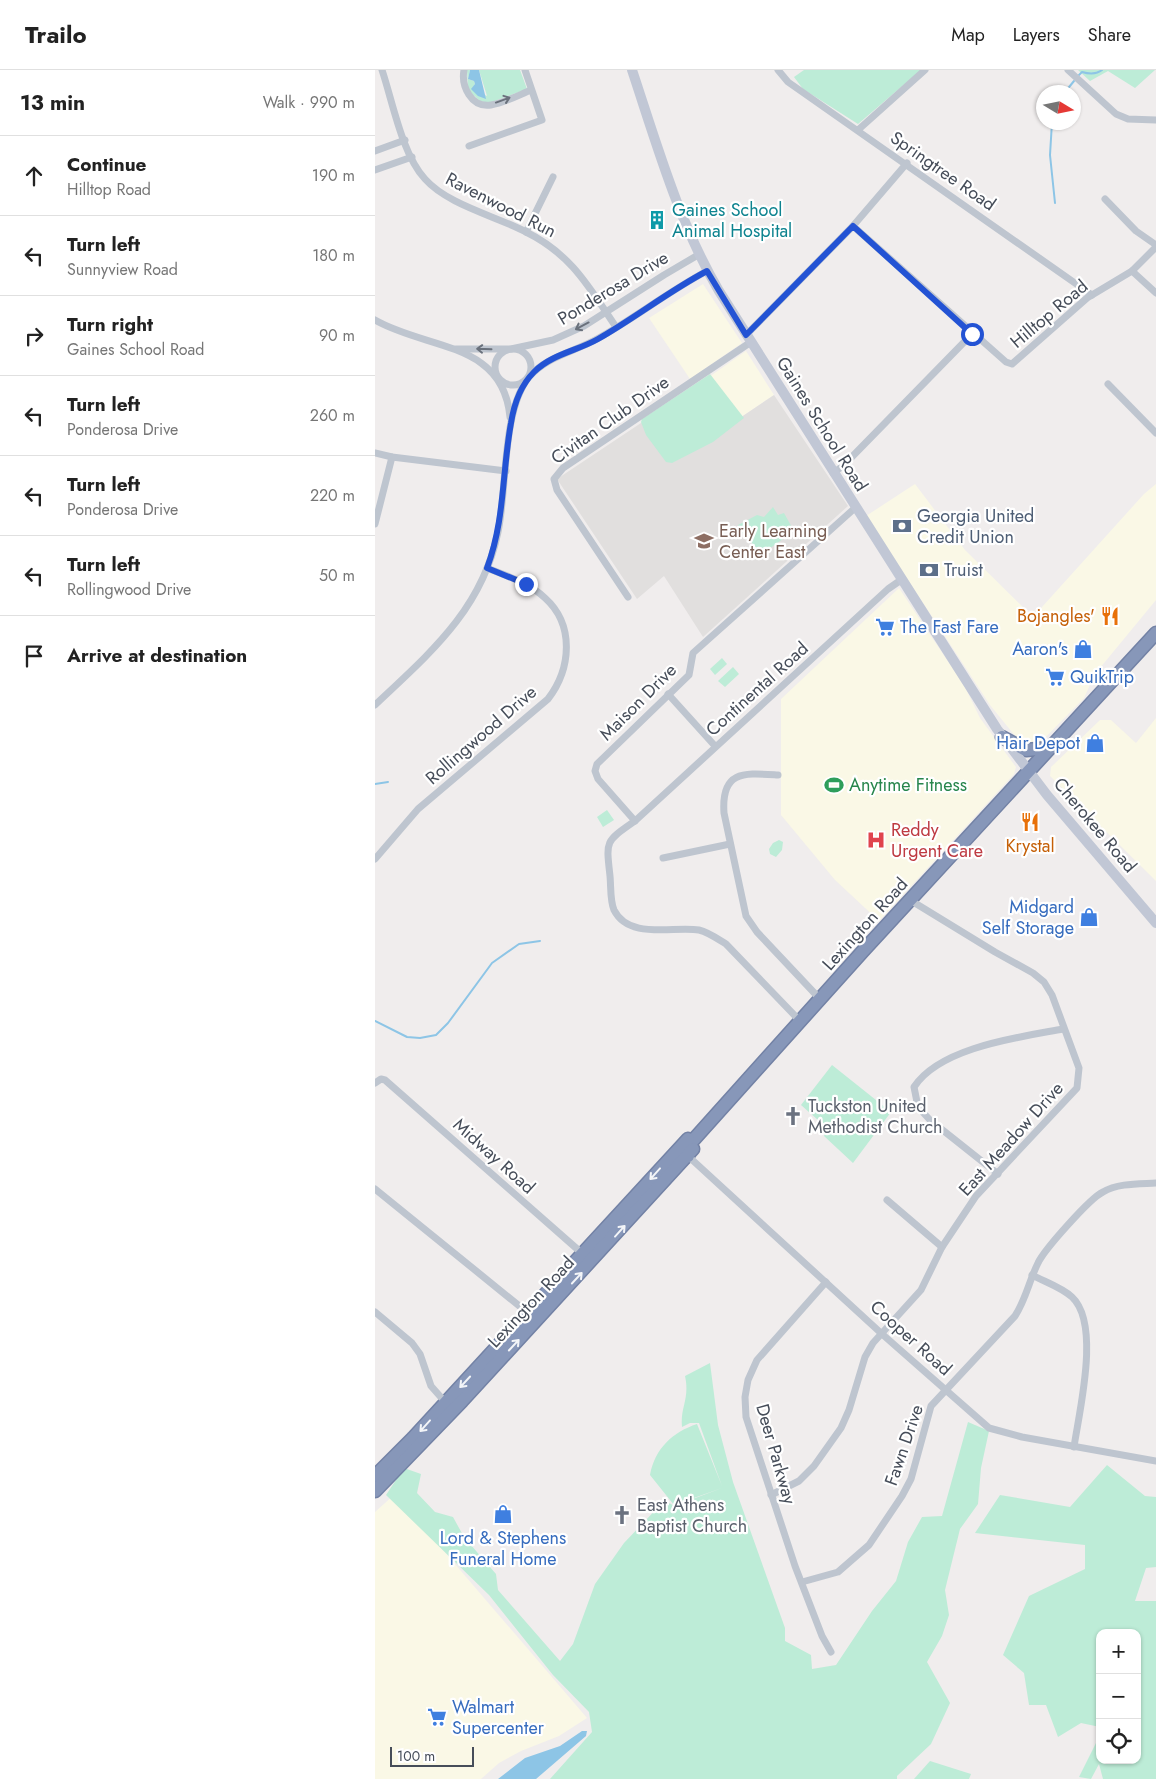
<!DOCTYPE html>
<meta charset="utf-8">
<style>
:root{--surface:#fff;--page:#f6f6f6;--text:#222;--muted:#767676;--line:#e0e0e0}
body{margin:0;font-family:Jost,sans-serif;background:var(--page);color:var(--text)}
.controls{position:absolute;right:15px;bottom:15px;display:grid;overflow:hidden;border-radius:10px;box-shadow:0 1px 4px #0004}
.controls button{width:45px;height:45px;display:grid;place-items:center;padding:0;border:0;border-bottom:1px solid var(--line);background:var(--surface);color:var(--text);font:25px sans-serif}
.compass{position:absolute;left:661px;top:15px;width:45px;height:45px;border-radius:50%;background:var(--surface);box-shadow:0 1px 4px #0004;rotate:100deg}
.scale{position:absolute;left:15px;bottom:12px;width:84px;box-sizing:border-box;padding-left:5px;border:2px solid #464d59;border-top:0;font-size:14px;line-height:18px;white-space:nowrap;color:#464d59;-webkit-text-stroke:4px #fff;paint-order:stroke}
.stop{position:absolute;width:15px;height:15px;margin:-11px;border:4px solid #2353d4;border-radius:50%;background:#fff}
.stop.end{background:#2353d4;border-color:#fff;box-shadow:0 1px 5px #0008}
.list{margin:0;padding:0;list-style:none}
h2{display:flex;justify-content:space-between;align-items:center;height:65px;margin:0;padding:0 20px;font-size:21px}
h2 small{font-size:16px;font-weight:400;color:var(--muted)}
.list li{display:grid;grid-template-columns:32px 1fr auto;gap:15px;align-items:center;box-sizing:border-box;height:80px;padding:0 20px;border-top:1px solid var(--line)}
.list b{display:block;font-size:19px;white-space:nowrap}
.list p{margin:0;font-size:16px;white-space:nowrap;color:var(--muted)}
.list em{font-size:16px;font-style:normal;color:var(--muted)}
.icon{flex:none;width:28px;height:28px;fill:none;stroke:currentColor;stroke-width:2;stroke-linecap:round;stroke-linejoin:round}
.map{position:relative;flex:none;width:781px;height:1709px;overflow:hidden}
header{display:flex;align-items:center;gap:30px;box-sizing:border-box;height:70px;padding:0 25px;background:var(--surface);border-bottom:1px solid var(--line)}
header strong{font-size:24px}
nav{display:flex;gap:28px;margin-inline-start:auto;font-size:18px}
main{display:flex}
aside{flex:1;background:var(--surface)}
.map>svg:first-child{display:block}
</style>
<header>
<strong>Trailo</strong>
<nav><a>Map</a><a>Layers</a><a>Share</a></nav>
</header>
<main>
<aside>
<h2>13 min<small>Walk · 990 m</small></h2>
<ul class="list">
<li><svg class="icon" aria-label="ahead" viewBox="0 0 24 24"><path d="M12 20V5M6 11l6-6 6 6"/></svg><div><b>Continue</b><p>Hilltop Road</p></div><em>190 m</em></li>
<li><svg class="icon" aria-label="left" viewBox="0 0 24 24"><path d="M17 20v-9H6M10 6l-5 5 5 5"/></svg><div><b>Turn left</b><p>Sunnyview Road</p></div><em>180 m</em></li>
<li><svg class="icon" aria-label="right" viewBox="0 0 24 24"><path d="M7 20v-9h11M14 6l5 5-5 5"/></svg><div><b>Turn right</b><p>Gaines School Road</p></div><em>90 m</em></li>
<li><svg class="icon" aria-label="left" viewBox="0 0 24 24"><path d="M17 20v-9H6M10 6l-5 5 5 5"/></svg><div><b>Turn left</b><p>Ponderosa Drive</p></div><em>260 m</em></li>
<li><svg class="icon" aria-label="left" viewBox="0 0 24 24"><path d="M17 20v-9H6M10 6l-5 5 5 5"/></svg><div><b>Turn left</b><p>Ponderosa Drive</p></div><em>220 m</em></li>
<li><svg class="icon" aria-label="left" viewBox="0 0 24 24"><path d="M17 20v-9H6M10 6l-5 5 5 5"/></svg><div><b>Turn left</b><p>Rollingwood Drive</p></div><em>50 m</em></li>
<li><svg class="icon" aria-label="arrive" viewBox="0 0 24 24"><path d="M6 21V4h12l-3 4 3 4H6"/></svg><div><b>Arrive at destination</b></div></li>
</ul>
</aside>
<div class="map">
<svg width="781" height="1709" viewBox="0 0 781 1709">
<rect width="100%" height="100%" fill="#f0eded"/>
<!-- commercial -->
<g fill="#faf8e6">
<polygon points="328,214 367,273 315,309 274,248"/>
<polygon points="371,281 399,325 341,364 314,321"/>
<polygon points="540,414 590,480 658,547 769,424 781,414 781,530 720,604 709,628 662,676 649,677 615,635 491,446"/>
<polygon points="524,518 590,617 605,648 641,697 639,704 504,851 460,810 406,745 406,629"/>
<polygon points="781,648 781,811 675,706 676,697 725,650 736,650 761,673"/>
<polygon points="20,1424 212,1648 184,1666 146,1681 124,1693 106,1709 0,1709 0,1442"/>
</g>
<!-- education -->
<polygon fill="#e1dfde" points="314,321 341,364 399,325 473,436 328,567 289,506 262,529 182,409"/>
<!-- green -->
<g fill="#bdecd7">
<polygon points="92,0 95,0 93,9 99,11 100,14 97,19 112,26 104,0 145,0 152,19 114,33 105,31 93,20"/>
<polygon points="429,0 546,0 483,54 428,19 419,7"/>
<polygon points="703,0 780,0 760,18 733,1 715,11"/>
<polygon points="335,304 369,348 338,372 297,393 291,392 271,365 266,352 267,349"/>
<polygon points="398,437 403,445 409,443 419,461 387,484 363,458 363,455 382,445 389,447"/>
<polygon points="347,588 352,594 340,605 335,599"/>
<polygon points="358,597 364,604 350,617 343,611"/>
<polygon points="232,740 239,750 228,757 222,747"/>
<polygon points="404,770 408,772 407,780 401,787 395,784 394,779 398,773"/>
<polygon points="457,995 516,1042 478,1093 449,1066 452,1058 426,1035"/>
<path d="M335,1293l8,62 15,57 52,146v13l26,14 1,14 24,-4 36,-54 24,-30 12,-39 14,-25 20,-1 26,-94 21,9 -8,37 -3,36 -18,25 -15,61 4,25 -7,21 -15,26 23,41 -19,41 -34,32v3h-347l42,-47 -3,-20 -36,-37 -64,-80 -103,-100 18,-27 17,6 -4,19 18,19 18,5 11,20 32,37 2,16 62,71 13,-17 22,-60 29,-41 41,-43 9,6 48,-18 -48,17 -24,-30c5,-27 23,-43 47,-51l25,62 -23,-63h-9l-8,4c-2,-20 8,-28 3,-51z"/>
<polygon points="732,1395 770,1426 781,1427 781,1497 771,1498 760,1531 781,1531 781,1709 728,1709 724,1694 716,1709 704,1707 725,1665 725,1690 762,1690 762,1563 725,1563 725,1657 706,1653 683,1667 671,1635 654,1635 649,1603 628,1585 654,1526 710,1499 710,1475 600,1463 625,1425 695,1437"/>
<polygon points="555,1691 596,1704 594,1709 539,1709"/>
</g>
<!-- water -->
<g fill="#8dc5e6">
<polygon points="95,0 104,0 111,29 103,26 96,19 100,14 99,11 93,9"/>
<polygon points="207,1661 212,1661 211,1666 161,1709 123,1709 150,1688 185,1676"/>
</g>
<g fill="none" stroke-linecap="round" stroke-linejoin="round">
<!-- stream -->
<g stroke="#8dc5e6" stroke-width="2">
<path d="M704,5l3,-3c7,2 14,3 20,-2"/>
<polyline points="690,22 699,11"/>
<polyline points="677,52 675,85 680,133"/>
<polyline points="0,714 13,712"/>
<polyline points="0,951 32,967 45,968 61,965 73,953 117,893 144,874 165,871"/>
</g>
<!-- highway casing -->
<g stroke="#7382a5" stroke-width="15">
<g id="highway">
<polyline points="627,667 651,680 675,678"/>
<polyline points="313,1086 310,1081 313,1076 488,881 781,563"/>
<polyline points="0,1406 38,1368 313,1069"/>
<polyline points="0,1421 87,1331 318,1079"/>
</g>
</g>
<!-- street -->
<g stroke="#bec5cf" stroke-width="7">
<path d="M7,0c11,33 20,84 43,109 23,26 71,37 101,53 45,22 63,55 90,95"/>
<path d="M89,0c-3,16 7,38 27,35 13,-2 28,-10 40,-15"/>
<polyline points="403,0 413,12 717,225"/>
<polyline points="693,0 741,44 753,49 781,50"/>
<polyline points="483,60 550,0"/>
<polyline points="94,76 167,50 150,0"/>
<polyline points="0,81 30,70"/>
<polyline points="0,100 37,87"/>
<polyline points="730,129 761,161 781,175"/>
<polyline points="478,156 631,292 637,294 712,228 757,201 781,177"/>
<polyline points="151,162 178,107"/>
<polyline points="757,201 781,223"/>
<path d="M0,250c52,30 128,21 135,97"/>
<polyline points="371,265 478,156 532,93"/>
<circle cx="138" cy="297" r="18"/>
<polyline points="81,279 136,279 178,270 209,256 289,205 323,185"/>
<polyline points="733,314 781,363"/>
<polyline points="0,383 17,387 131,401"/>
<polyline points="458,403 468,396 597,264"/>
<polyline points="0,454 17,387"/>
<polyline points="253,527 182,420 179,409 188,398 376,272"/>
<polyline points="293,624 340,676"/>
<path d="M0,635c55,-52 107,-95 123,-173 9,-42 4,-122 31,-155 18,-21 45,-25 68,-38 38,-21 72,-48 110,-68"/>
<path d="M403,705c-34,-2 -57,-5 -54,38l22,103 11,16 63,67"/>
<polyline points="260,751 223,709 220,701 222,694 314,605 318,583 480,438"/>
<polyline points="288,788 355,774"/>
<path d="M0,789l43,-50 130,-110c23,-30 27,-74 -3,-101 -16,-15 -38,-22 -58,-30"/>
<path d="M425,951l-74,-77c-8,-5 -18,-12 -27,-14 -26,-4 -70,10 -85,-20 -4,-9 -3,-24 -4,-34 -4,-36 -5,-34 25,-55l253,-232 13,-9"/>
<polyline points="0,1013 6,1009 10,1010 209,1185"/>
<polyline points="313,1086 507,1264 614,1358 647,1367 781,1391"/>
<path d="M623,1104l-68,-54 -12,-13 -4,-20c26,-40 106,-50 149,-58"/>
<polyline points="0,1119 153,1243"/>
<polyline points="512,1130 567,1177"/>
<path d="M657,1205c13,7 29,12 40,22 29,27 7,115 2,150"/>
<polyline points="451,1212 382,1290 373,1310 370,1327 371,1347 420,1496 447,1566 456,1582"/>
<polyline points="0,1242 37,1273 45,1284 56,1316 71,1333"/>
<polyline points="396,1425 424,1411 439,1396 466,1358 474,1340 490,1287 498,1273 546,1220 567,1177 601,1126 702,1018 704,998 677,925 669,912 658,903 620,882 535,830"/>
<path d="M427,1512l36,-10 31,-27 33,-49 9,-17 20,-73 84,-90c11,-17 14,-35 23,-53 6,-13 52,-65 65,-71 15,-9 36,-8 53,-9"/>
</g>
<!-- secondary -->
<path stroke="#c1c7d5" stroke-width="10" d="M257,0c25,75 47,153 87,221l278,438 50,66 109,128"/>
<!-- highway -->
<use href="#highway" stroke="#8797b9" stroke-width="12"/>
</g>
<!-- one-way arrows -->
<defs><path id="oneway-shaft" d="M-6 0H5M1.5-3L5.5 0L1.5 3" fill="none" stroke-width="1.6" stroke-linecap="round" stroke-linejoin="round" transform="scale(1.25)"/></defs>
<g stroke="#6a717c">
<use href="#oneway-shaft" transform="translate(128 30) rotate(-20)"/>
<use href="#oneway-shaft" transform="translate(207 256) rotate(152)"/>
<use href="#oneway-shaft" transform="translate(109 279) rotate(-178)"/>
</g>
<g stroke="#f3f5f8">
<use href="#oneway-shaft" transform="translate(280 1104) rotate(132)"/>
<use href="#oneway-shaft" transform="translate(245 1161) rotate(-48)"/>
<use href="#oneway-shaft" transform="translate(202 1208) rotate(-47)"/>
<use href="#oneway-shaft" transform="translate(139 1275) rotate(-47)"/>
<use href="#oneway-shaft" transform="translate(90 1312) rotate(133)"/>
<use href="#oneway-shaft" transform="translate(50 1356) rotate(132)"/>
</g>
<g fill="none" stroke-linecap="round" stroke-linejoin="round">
<!-- route -->
<path stroke="#2353d4" stroke-width="6" d="M151,514l-39,-16c18,-48 15,-96 24,-145 3,-19 10,-38 23,-51 18,-18 43,-21 64,-33 37,-21 71,-48 109,-68l39,64 107,-109 119,108"/>
</g>
<!-- icons -->
<defs>
<g id="building-bare" transform="scale(1.5)"><path d="M-4-6H4V6H1V3H-1V6H-4ZM-2.5-4.3h1.7v1.8h-1.7ZM.8-4.3h1.7v1.8H.8ZM-2.5-1h1.7V.8h-1.7ZM.8-1h1.7V.8H.8Z" fill="#0f9aa8" stroke="#fff" stroke-width="2.5" paint-order="stroke"/></g>
<g id="bank-bare" transform="scale(1.5)"><path d="M-6-4H6V4H-6ZM0-2.3a2.3 2.3 0 1 0 0 4.6a2.3 2.3 0 1 0 0-4.6Z" fill="#5c6f8a" stroke="#fff" stroke-width="2.5" paint-order="stroke"/></g>
<g id="school-bare" transform="scale(1.5)"><path d="M0-5L7-2L0 1L-7-2ZM-4 1L0 2.5L4 1V4Q0 6-4 4Z" fill="#8d6e63" stroke="#fff" stroke-width="2.5" paint-order="stroke"/></g>
<g id="restaurant-bare" transform="scale(1.5)"><path d="M-5-6h1v4h1v-4h1v4h1v-4h1v5L-1.5 .5V6h-2V.5L-5-1ZM5-6V6H3V1.5H1.5Q1.5-4 5-6Z" fill="#e8710a" stroke="#fff" stroke-width="2.5" paint-order="stroke"/></g>
<g id="supermarket-bare" transform="scale(1.5)"><path d="M-6-5.5h2.5l.6 2H6L4.5 2H-2.5L-4.4-4H-6ZM-1.5 3.2a1.3 1.3 0 1 0 .1 0ZM3 3.2a1.3 1.3 0 1 0 .1 0Z" fill="#3f7fe0" stroke="#fff" stroke-width="2.5" paint-order="stroke"/></g>
<g id="shop-bare" transform="scale(1.5)"><path d="M-5-2.5h2.3a2.7 3.5 0 0 1 5.4 0H5L5.5 6h-11ZM-1.5-2.5h3a1.5 2.3 0 0 0-3 0Z" fill="#3f7fe0" stroke="#fff" stroke-width="2.5" paint-order="stroke"/></g>
<g id="stadium-bare" transform="scale(1.5)"><path d="M0-5a6.5 5 0 1 0 0 10a6.5 5 0 1 0 0-10ZM-3.5-1.8h7v3.6h-7Z" fill="#2e9e5b" stroke="#fff" stroke-width="2.5" paint-order="stroke"/></g>
<g id="hospital-bare" transform="scale(1.5)"><path d="M-5-5h3v3.5h4V-5h3V5h-3V1.5h-4V5h-3Z" fill="#e0444e" stroke="#fff" stroke-width="2.5" paint-order="stroke"/></g>
<g id="church-bare" transform="scale(1.5)"><path d="M-1.2-6h2.4v3.5h3.3v2.4h-3.3V6h-2.4V-.1h-3.3v-2.4h3.3Z" fill="#6b7280" stroke="#fff" stroke-width="2.5" paint-order="stroke"/></g>
</defs>
<g fill-rule="evenodd">
<use href="#building-bare" x="282" y="150"/>
<use href="#bank-bare" x="527" y="456"/>
<use href="#school-bare" x="329" y="471"/>
<use href="#bank-bare" x="554" y="500"/>
<use href="#restaurant-bare" x="735" y="546"/>
<use href="#supermarket-bare" x="510" y="557"/>
<use href="#shop-bare" x="708" y="579"/>
<use href="#supermarket-bare" x="680" y="607"/>
<use href="#shop-bare" x="720" y="673"/>
<use href="#stadium-bare" x="459" y="715"/>
<use href="#restaurant-bare" x="655" y="752"/>
<use href="#hospital-bare" x="501" y="770"/>
<use href="#shop-bare" x="714" y="847"/>
<use href="#church-bare" x="418" y="1046"/>
<use href="#shop-bare" x="128" y="1444"/>
<use href="#church-bare" x="247" y="1445"/>
<use href="#supermarket-bare" x="62" y="1647"/>
</g>
<g text-anchor="middle" stroke-width="4.5" stroke-linejoin="round" paint-order="stroke">
<!-- street labels -->
<g font-size="18" fill="#464d59" stroke="#fff">
<text transform="translate(568 101) rotate(35)" y="6">Springtree Road</text>
<text transform="translate(126 135) rotate(27)" y="6">Ravenwood Run</text>
<text transform="translate(238 218) rotate(-31)" y="6">Ponderosa Drive</text>
<text transform="translate(674 244) rotate(-40)" y="6">Hilltop Road</text>
<text transform="translate(235 350) rotate(-35)" y="6">Civitan Club Drive</text>
<text transform="translate(447 354) rotate(58)" y="6">Gaines School Road</text>
<text transform="translate(382 619) rotate(-42)" y="6">Continental Road</text>
<text transform="translate(263 632) rotate(-45)" y="6">Maison Drive</text>
<text transform="translate(106 665) rotate(-41)" y="6">Rollingwood Drive</text>
<text transform="translate(720 755) rotate(50)" y="6">Cherokee Road</text>
<text transform="translate(490 854) rotate(-48)" y="6">Lexington Road</text>
<text transform="translate(636 1069) rotate(-48)" y="6">East Meadow Drive</text>
<text transform="translate(119 1086) rotate(42)" y="6">Midway Road</text>
<text transform="translate(156 1232) rotate(-47)" y="6">Lexington Road</text>
<text transform="translate(536 1268) rotate(42)" y="6">Cooper Road</text>
<text transform="translate(529 1375) rotate(-71)" y="6">Fawn Drive</text>
<text transform="translate(401 1384) rotate(74)" y="6">Deer Parkway</text>
</g>
<!-- culture labels -->
<g font-size="18" fill="#0d838f" stroke="#fff" text-anchor="start">
<text x="297" y="146">Gaines School<tspan x="297" dy="21">Animal Hospital</tspan></text>
</g>
<!-- service labels -->
<g font-size="18" fill="#4e5e75" stroke="#fff" text-anchor="start">
<text x="542" y="452">Georgia United<tspan x="542" dy="21">Credit Union</tspan></text>
<text x="569" y="506">Truist</text>
</g>
<!-- education labels -->
<g font-size="18" fill="#785e54" stroke="#fff" text-anchor="start">
<text x="344" y="467">Early Learning<tspan x="344" dy="21">Center East</tspan></text>
</g>
<!-- food labels -->
<g font-size="18" fill="#c56008" stroke="#fff" text-anchor="end">
<text x="720" y="552">Bojangles'</text>
<text x="655" y="782" text-anchor="middle">Krystal</text>
</g>
<!-- shop labels -->
<g font-size="18" fill="#366cbe" stroke="#fff" text-anchor="start">
<text x="525" y="563">The Fast Fare</text>
<text x="693" y="585" text-anchor="end">Aaron's</text>
<text x="695" y="613">QuikTrip</text>
<text x="705" y="679" text-anchor="end">Hair Depot</text>
<text x="699" y="843" text-anchor="end">Midgard<tspan x="699" dy="21">Self Storage</tspan></text>
<text x="128" y="1474" text-anchor="middle">Lord &amp; Stephens<tspan x="128" dy="21">Funeral Home</tspan></text>
<text x="77" y="1643">Walmart<tspan x="77" dy="21">Supercenter</tspan></text>
</g>
<!-- leisure labels -->
<g font-size="18" fill="#27864d" stroke="#fff" text-anchor="start">
<text x="474" y="721">Anytime Fitness</text>
</g>
<!-- health labels -->
<g font-size="18" fill="#be3a42" stroke="#fff" text-anchor="start">
<text x="516" y="766">Reddy<tspan x="516" dy="21">Urgent Care</tspan></text>
</g>
<!-- worship labels -->
<g font-size="18" fill="#5b616d" stroke="#fff" text-anchor="start">
<text x="433" y="1042">Tuckston United<tspan x="433" dy="21">Methodist Church</tspan></text>
<text x="262" y="1441">East Athens<tspan x="262" dy="21">Baptist Church</tspan></text>
</g>
</g>
</svg>
<div class="controls">
<button>+</button>
<button>−</button>
<button><svg class="icon" aria-label="locate" viewBox="0 0 24 24"><circle cx="12" cy="12" r="6"/><path d="M12 2v4M12 18v4M2 12h4M18 12h4"/></svg></button>
</div>
<svg class="compass" viewBox="-18 -18 36 36"><path d="M0-13l5 13h-10z" fill="#e53935"/><path d="M0 13l5-13h-10z" fill="#767676"/></svg>
<div class="scale">100 m</div>
<div class="stop" style="left:597px;top:264px"></div>
<div class="stop end" style="left:151px;top:514px"></div>
</div>
</main>
